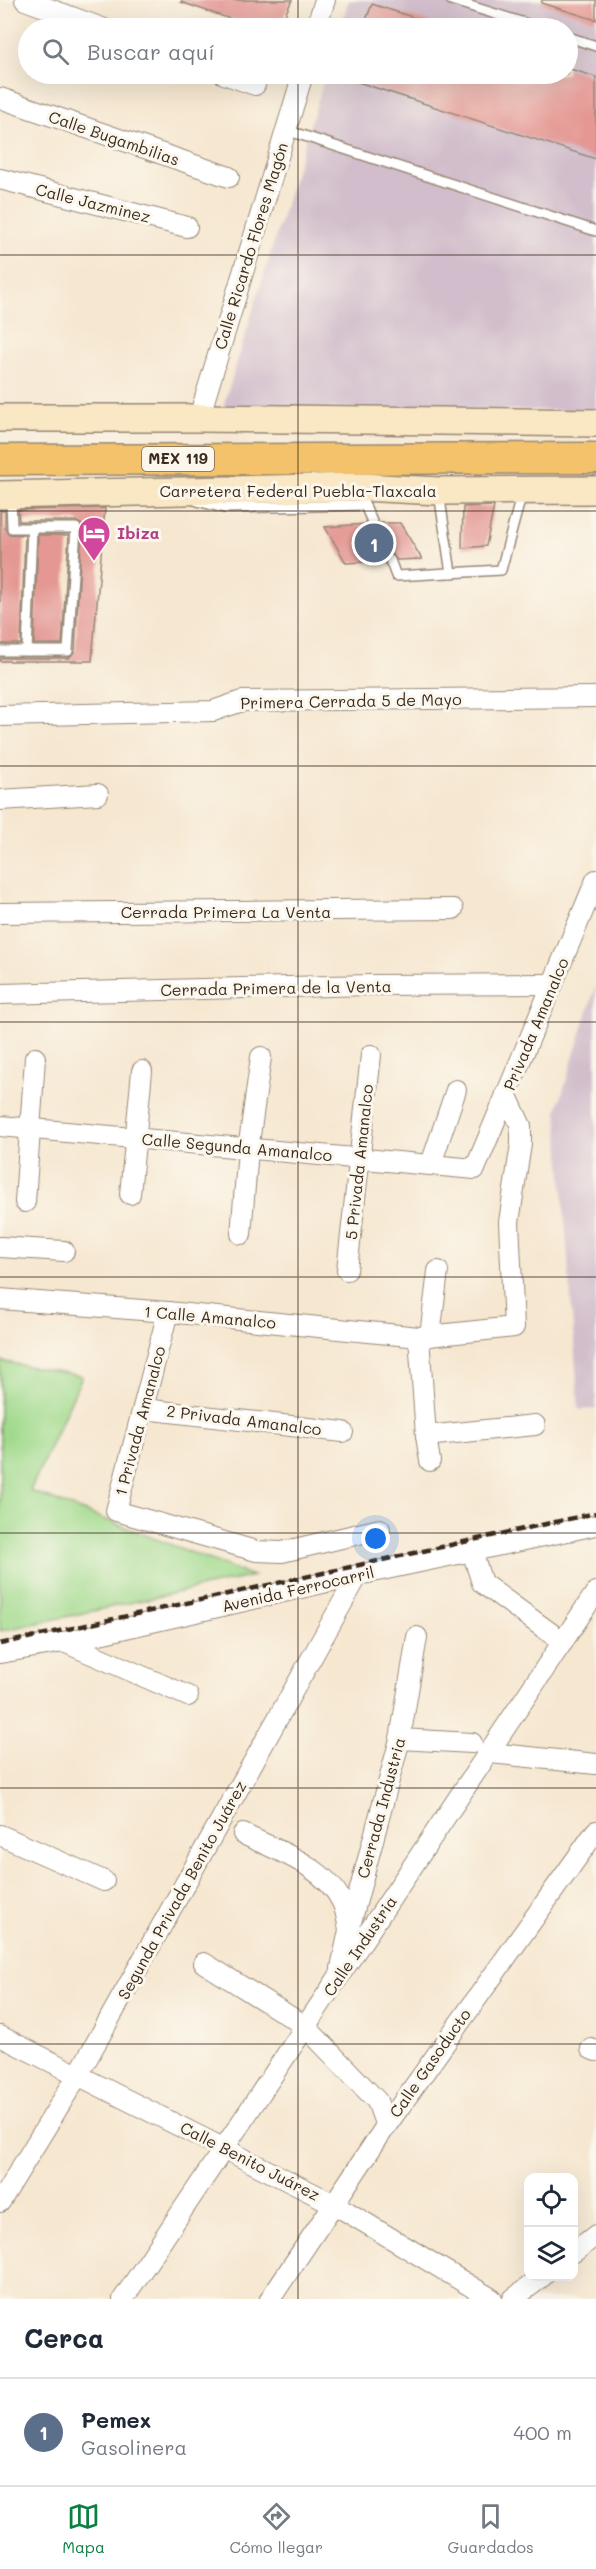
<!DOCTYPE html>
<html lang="es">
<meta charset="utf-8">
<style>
:root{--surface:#fff;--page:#f6f6f7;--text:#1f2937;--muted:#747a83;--line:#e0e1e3;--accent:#0b8043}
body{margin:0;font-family:Mali,sans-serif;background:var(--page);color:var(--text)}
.controls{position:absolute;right:18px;bottom:18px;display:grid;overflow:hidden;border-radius:12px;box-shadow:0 6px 24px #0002}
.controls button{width:54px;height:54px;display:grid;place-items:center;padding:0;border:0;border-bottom:2px solid var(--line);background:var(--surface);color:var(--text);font:30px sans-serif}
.you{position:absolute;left:376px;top:1539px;width:21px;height:21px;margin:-15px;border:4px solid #fff;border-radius:50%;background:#1a73e8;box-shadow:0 0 0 9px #1a73e833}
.badge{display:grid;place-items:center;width:39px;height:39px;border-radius:50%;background:var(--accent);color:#fff;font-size:20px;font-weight:700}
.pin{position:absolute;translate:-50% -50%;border:3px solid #fff;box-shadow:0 2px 6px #0006}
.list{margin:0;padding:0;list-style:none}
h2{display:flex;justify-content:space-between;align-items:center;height:78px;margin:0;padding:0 24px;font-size:26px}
h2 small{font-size:20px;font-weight:400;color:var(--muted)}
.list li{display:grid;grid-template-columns:39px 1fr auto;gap:18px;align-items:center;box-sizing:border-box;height:108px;padding:0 24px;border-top:2px solid var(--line)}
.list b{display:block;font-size:22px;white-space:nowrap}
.list p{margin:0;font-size:20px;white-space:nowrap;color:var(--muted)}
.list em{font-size:20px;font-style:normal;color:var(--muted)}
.icon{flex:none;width:33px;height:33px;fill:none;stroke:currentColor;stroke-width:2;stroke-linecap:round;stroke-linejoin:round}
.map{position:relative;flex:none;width:596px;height:2299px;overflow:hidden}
.search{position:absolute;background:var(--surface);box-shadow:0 6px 24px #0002;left:18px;right:18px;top:18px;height:66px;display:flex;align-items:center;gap:15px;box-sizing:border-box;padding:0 21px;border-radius:33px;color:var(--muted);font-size:22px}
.sheet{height:186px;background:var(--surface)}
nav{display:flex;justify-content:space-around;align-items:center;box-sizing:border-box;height:84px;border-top:2px solid var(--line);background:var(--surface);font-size:16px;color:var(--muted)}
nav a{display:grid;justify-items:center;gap:3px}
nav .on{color:var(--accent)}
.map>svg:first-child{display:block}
</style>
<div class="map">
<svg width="596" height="2299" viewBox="0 0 596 2299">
<rect width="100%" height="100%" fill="#fbf7ec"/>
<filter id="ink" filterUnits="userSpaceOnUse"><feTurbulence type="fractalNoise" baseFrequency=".0167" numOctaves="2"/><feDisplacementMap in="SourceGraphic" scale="12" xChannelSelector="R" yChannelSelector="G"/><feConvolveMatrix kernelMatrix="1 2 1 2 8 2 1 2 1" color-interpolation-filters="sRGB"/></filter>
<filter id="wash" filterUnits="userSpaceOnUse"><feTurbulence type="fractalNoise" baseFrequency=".008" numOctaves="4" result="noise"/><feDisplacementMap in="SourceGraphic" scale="24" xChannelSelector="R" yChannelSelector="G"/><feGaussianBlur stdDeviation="1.35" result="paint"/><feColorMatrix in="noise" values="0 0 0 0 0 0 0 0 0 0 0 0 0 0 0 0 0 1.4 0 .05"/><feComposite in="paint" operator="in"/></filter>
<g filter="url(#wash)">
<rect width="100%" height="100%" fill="#f6e7d0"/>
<!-- industrial -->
<g fill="#d1bdcb">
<polygon points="349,0 596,0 596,411 223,407 326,74 568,74 568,28 340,28"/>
<polygon points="596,985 596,1409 579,1410 557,1110"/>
</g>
<!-- green -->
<polygon fill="#a1da8d" stroke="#6e8256" stroke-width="1.5" points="0,1361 82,1376 30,1491 253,1576 0,1631"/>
<g id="blocks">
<!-- building -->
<g fill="#e49793">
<polygon points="182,0 292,0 279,28 257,28 181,2"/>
<polygon points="542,0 596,0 596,20 541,3"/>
<polygon points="372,4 440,26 440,28 363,28"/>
<polygon points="567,68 596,77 596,159 339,76 339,74 567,74"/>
<polygon points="494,506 486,546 462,548 463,507"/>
<polygon points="105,508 92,661 0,661 0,658 69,658 75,651 82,525 76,521 19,521 18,510"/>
<polygon points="0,511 5,511 5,528 8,534 25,535 21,644 0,644"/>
<polygon points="380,523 400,523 422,559 397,560 391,553 385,555 383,561 346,563 325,527 366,524 373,531 378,528"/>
<polygon points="38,535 69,535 62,644 34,644"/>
</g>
</g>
</g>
<g filter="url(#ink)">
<use href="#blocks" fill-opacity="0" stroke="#988877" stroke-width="1.5"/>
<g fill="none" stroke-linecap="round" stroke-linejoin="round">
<!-- lane casing -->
<g stroke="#988877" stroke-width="12">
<g id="lane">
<polyline points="451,0 540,28"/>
<polyline points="568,37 596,46"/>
<polyline points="286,130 596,231"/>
<polyline points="439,493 451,573"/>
<polyline points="197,501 224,508 365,505"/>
<polyline points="363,501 373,524"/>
<polyline points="390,560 396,576 501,570 522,493"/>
<polyline points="0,651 68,651 76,528 12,528 11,497"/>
<polyline points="27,651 32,528"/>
</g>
</g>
<!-- street casing -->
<g stroke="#988877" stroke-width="22">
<g id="street">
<polyline points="25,0 102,28"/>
<polyline points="316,28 325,0"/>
<polyline points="224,74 255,85"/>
<polyline points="0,98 229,177"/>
<polyline points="0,179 187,227"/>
<polyline points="199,418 303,74"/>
<polyline points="0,716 213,711 242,701 596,697"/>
<polyline points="0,800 98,794"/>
<polyline points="0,913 453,909"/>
<polyline points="0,994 371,985 553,984"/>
<polyline points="0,1126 475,1169 596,880"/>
<polyline points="431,1164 456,1090"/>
<polyline points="130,1194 142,1071"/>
<polyline points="25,1202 35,1058"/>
<polyline points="241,1234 248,1150 261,1057"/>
<polyline points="0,1247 64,1251"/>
<polyline points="347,1270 371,1055"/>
<polyline points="0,1299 168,1312 419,1337 514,1327 509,1222 521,1144 521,1126 506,1094"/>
<polyline points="168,1312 116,1511 256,1551 282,1552 380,1529"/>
<polyline points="430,1336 438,1271"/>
<polyline points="419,1337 426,1436 430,1461"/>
<polyline points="144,1409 343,1432"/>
<polyline points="426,1436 535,1425"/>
<polyline points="472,1551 482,1583 563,1642"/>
<polyline points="64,1642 188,1696"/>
<polyline points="0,1653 64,1642 358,1575 596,1525"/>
<polyline points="400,1739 472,1743"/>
<polyline points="490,1753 596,1764"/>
<path d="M243,1834c33,16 82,32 99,68 4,8 5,19 7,27"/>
<polyline points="0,1835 104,1881"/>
<polyline points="204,1963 305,2026 377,2101 386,2126"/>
<polyline points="341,1968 349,1930 400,1739 417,1637"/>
<polyline points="0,2036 334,2204 492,2299"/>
<polyline points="591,2049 596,2051"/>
<polyline points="0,2202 78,2075 358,1575"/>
<polyline points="574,2252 596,2235"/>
<polyline points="123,2299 596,1592"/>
<polyline points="270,2299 386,2126 596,1831"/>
<polyline points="513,2299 543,2276"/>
</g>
</g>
<!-- secondary casing -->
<g stroke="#988877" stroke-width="30">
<g id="secondary">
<polyline points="0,418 199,418 596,423"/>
<polyline points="0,495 360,487 439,491 596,490"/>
</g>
</g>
<!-- primary casing -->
<g stroke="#988877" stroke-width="33">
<polyline id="primary" points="0,460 596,458"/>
</g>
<!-- lane -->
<use href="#lane" stroke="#fff" stroke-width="9"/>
<!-- street -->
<use href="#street" stroke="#fff" stroke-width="20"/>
<!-- secondary -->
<use href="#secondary" stroke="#fae7c3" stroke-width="27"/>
<!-- primary -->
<use href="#primary" stroke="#f3c26a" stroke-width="30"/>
<!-- rail -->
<polyline stroke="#3b2a1e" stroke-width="4.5" stroke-dasharray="9 4.5" stroke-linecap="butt" points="0,1644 596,1513"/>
</g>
</g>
<!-- grid -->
<path fill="none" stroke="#3b2a1e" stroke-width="1.5" stroke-opacity="0.55" d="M298,0v28M298,74v2225M0,255h596M0,511h596M0,766h596M0,1022h596M0,1277h596M0,1533h596M0,1788h596M0,2044h596"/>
<!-- icons -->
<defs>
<g id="hotel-pin" transform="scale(1.725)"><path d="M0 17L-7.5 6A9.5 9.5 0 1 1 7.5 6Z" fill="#d1479c" stroke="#fbf7ec"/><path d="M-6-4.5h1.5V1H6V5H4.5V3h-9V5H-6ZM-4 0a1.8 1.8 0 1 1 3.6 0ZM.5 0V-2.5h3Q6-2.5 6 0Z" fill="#fff"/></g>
</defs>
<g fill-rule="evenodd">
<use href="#hotel-pin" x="94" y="533"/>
</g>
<g text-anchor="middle" stroke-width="6" stroke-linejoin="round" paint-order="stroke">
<!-- shield labels -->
<rect fill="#fbf7ec" stroke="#75685c" stroke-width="1.5" x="142" y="447" width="72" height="24" rx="4.5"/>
<g font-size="15" font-weight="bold" fill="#3b2a1e">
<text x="178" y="464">MEX 119</text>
</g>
<!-- street labels -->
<g font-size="16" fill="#3b2a1e" stroke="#fbf7ec">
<text transform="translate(114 138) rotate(19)" y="6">Calle Bugambilias</text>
<text transform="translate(93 203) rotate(14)" y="6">Calle Jazminez</text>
<text transform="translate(251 246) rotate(-73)" y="6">Calle Ricardo Flores Magón</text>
<text x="298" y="497">Carretera Federal Puebla-Tlaxcala</text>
<text transform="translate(351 701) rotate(-1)" y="6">Primera Cerrada 5 de Mayo</text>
<text x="226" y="918">Cerrada Primera La Venta</text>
<text transform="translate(276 988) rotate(-1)" y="6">Cerrada Primera de la Venta</text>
<text transform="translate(536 1024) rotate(-67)" y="6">Privada Amanalco</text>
<text transform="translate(237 1147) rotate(5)" y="6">Calle Segunda Amanalco</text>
<text transform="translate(359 1162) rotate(-84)" y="6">5 Privada Amanalco</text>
<text transform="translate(210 1317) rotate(5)" y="6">1 Calle Amanalco</text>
<text transform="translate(244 1420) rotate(7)" y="6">2 Privada Amanalco</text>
<text transform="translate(140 1421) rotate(-75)" y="6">1 Privada Amanalco</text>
<text transform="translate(298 1589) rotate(-13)" y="6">Avenida Ferrocarril</text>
<text transform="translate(381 1808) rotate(-75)" y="6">Cerrada Industria</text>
<text transform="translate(182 1890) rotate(-61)" y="6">Segunda Privada Benito Juárez</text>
<text transform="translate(360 1946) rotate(-56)" y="6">Calle Industria</text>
<text transform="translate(430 2063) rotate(-55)" y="6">Calle Gasoducto</text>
<text transform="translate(250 2161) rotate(27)" y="6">Calle Benito Juárez</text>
</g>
<!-- hotel labels -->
<g font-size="16" font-weight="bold" fill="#b23c85" stroke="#fbf7ec" text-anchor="start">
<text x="117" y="539">Ibiza</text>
</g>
</g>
</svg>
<div class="controls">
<button><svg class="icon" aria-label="locate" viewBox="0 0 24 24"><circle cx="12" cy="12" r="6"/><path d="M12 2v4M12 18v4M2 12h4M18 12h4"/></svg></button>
<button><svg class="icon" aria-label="layers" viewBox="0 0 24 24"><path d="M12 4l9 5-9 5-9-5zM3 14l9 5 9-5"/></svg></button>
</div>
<div class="you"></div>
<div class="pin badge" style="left:374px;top:543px;background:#5c6f8a">1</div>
<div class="search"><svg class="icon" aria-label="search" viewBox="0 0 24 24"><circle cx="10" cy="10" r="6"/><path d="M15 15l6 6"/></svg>Buscar aquí</div>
</div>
<section class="sheet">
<h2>Cerca<small></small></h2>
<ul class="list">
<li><span class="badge" style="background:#5c6f8a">1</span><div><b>Pemex</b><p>Gasolinera</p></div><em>400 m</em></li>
</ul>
</section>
<nav>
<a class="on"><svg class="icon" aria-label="map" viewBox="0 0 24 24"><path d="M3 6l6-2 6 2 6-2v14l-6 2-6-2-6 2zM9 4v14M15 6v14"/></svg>Mapa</a>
<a><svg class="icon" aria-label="directions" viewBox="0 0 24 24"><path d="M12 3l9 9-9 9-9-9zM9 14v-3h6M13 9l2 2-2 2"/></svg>Cómo llegar</a>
<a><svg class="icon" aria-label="saved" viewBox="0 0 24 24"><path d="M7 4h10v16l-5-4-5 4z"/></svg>Guardados</a>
</nav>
